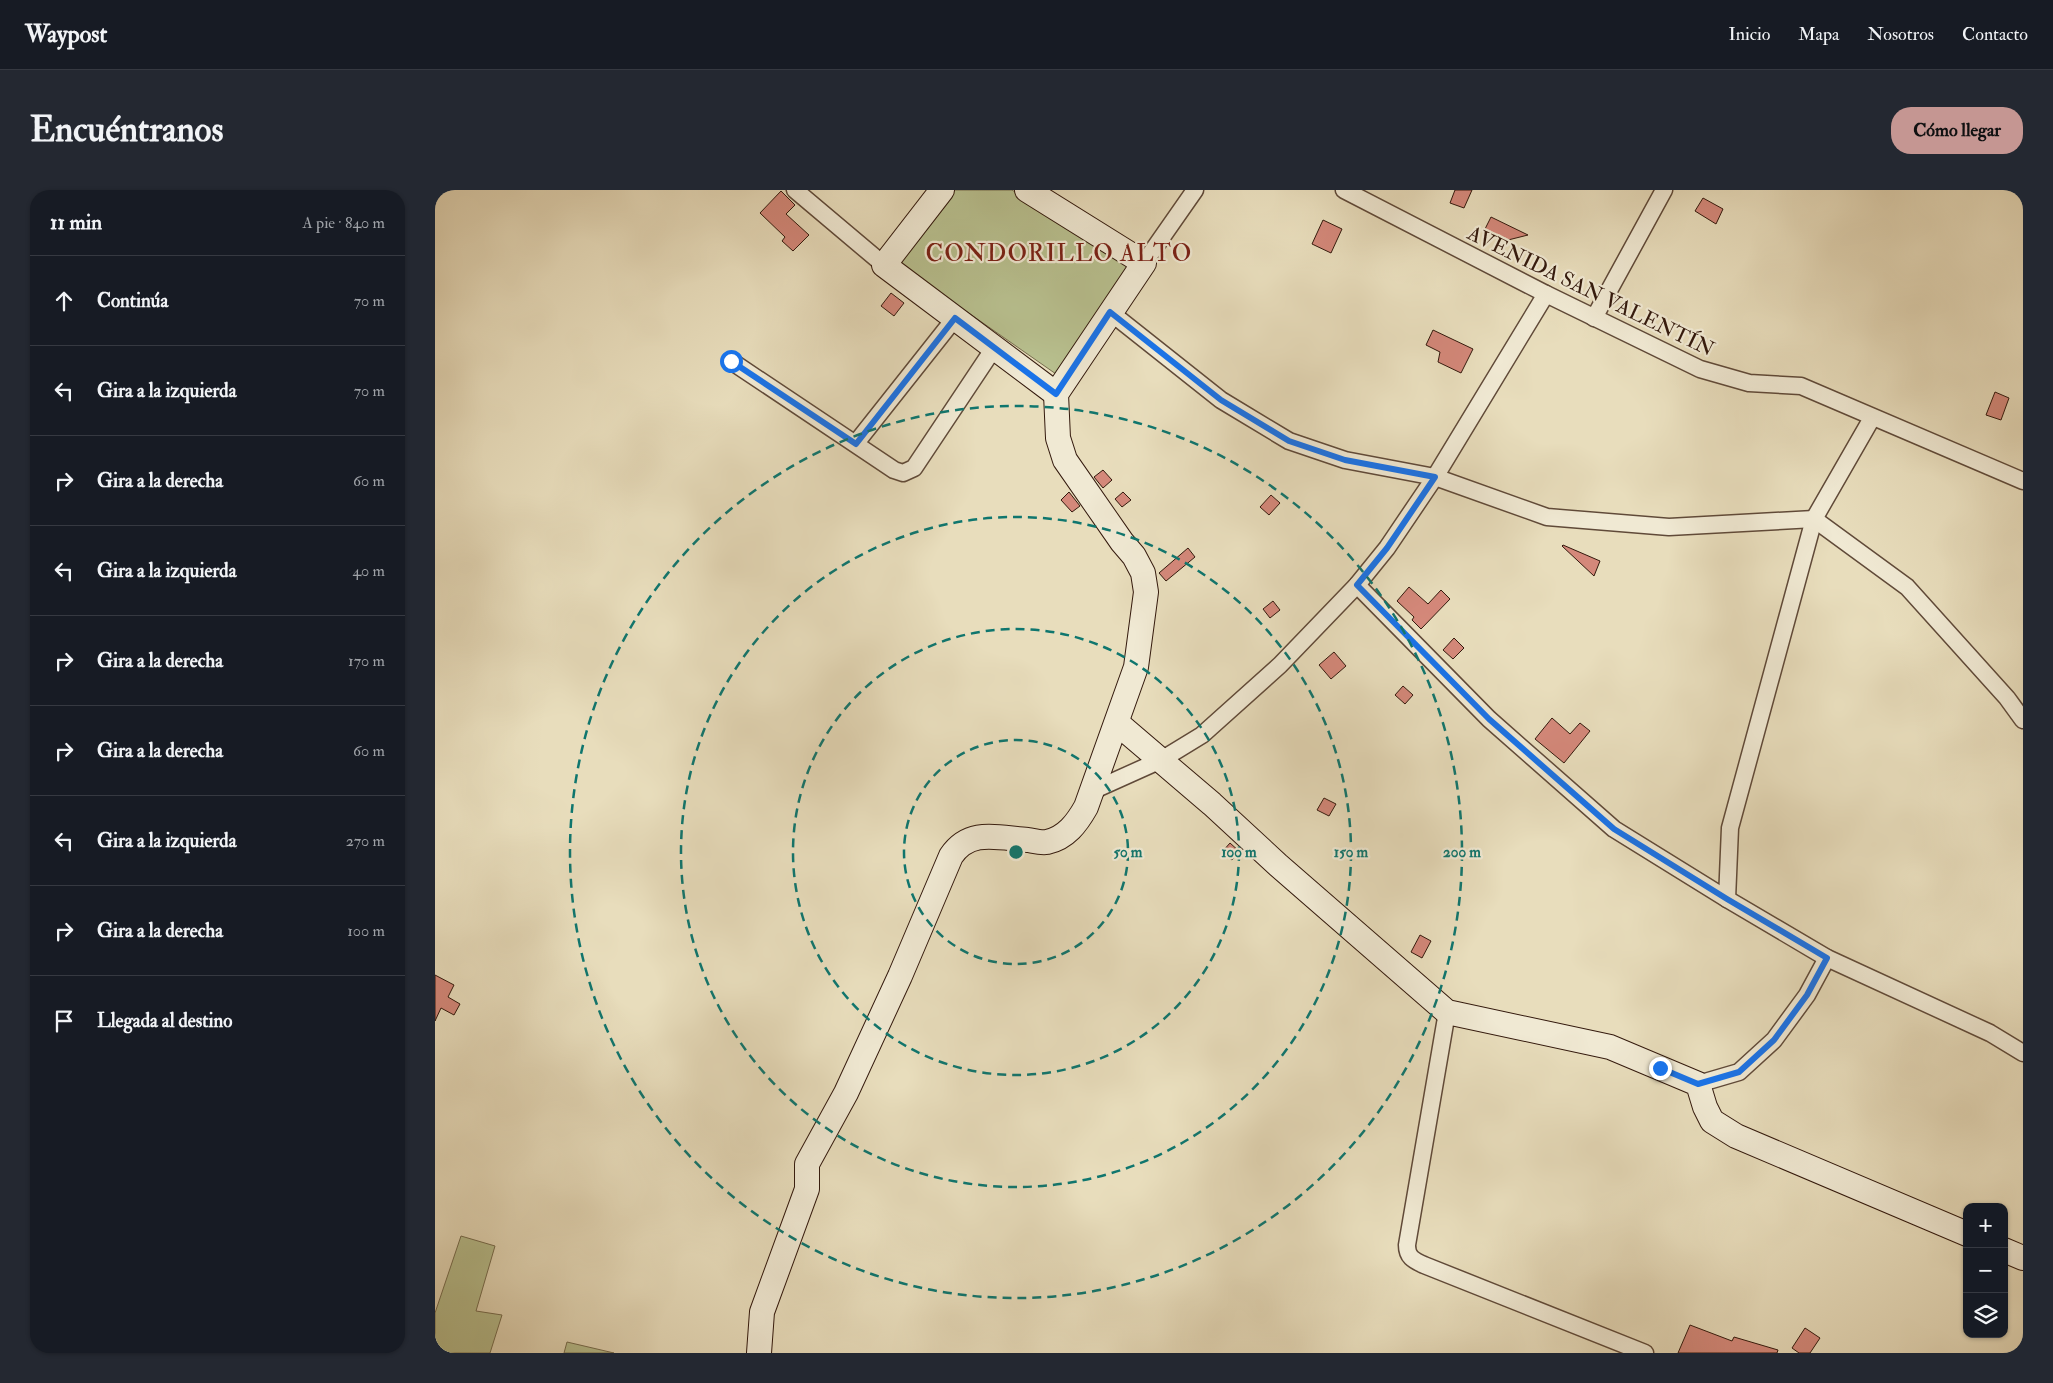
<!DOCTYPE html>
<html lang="es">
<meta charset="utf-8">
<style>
:root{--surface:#171b24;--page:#242831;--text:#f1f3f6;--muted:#9ea1a6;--line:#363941;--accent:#c59692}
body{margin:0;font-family:"IM FELL Double Pica",serif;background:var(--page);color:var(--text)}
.controls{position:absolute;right:15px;bottom:15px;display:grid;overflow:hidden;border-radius:10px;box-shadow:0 1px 4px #0004}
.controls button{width:45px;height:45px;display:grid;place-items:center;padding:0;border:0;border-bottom:1px solid var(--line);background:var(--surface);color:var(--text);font:25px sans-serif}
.stop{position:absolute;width:15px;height:15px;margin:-11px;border:4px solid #1a73e8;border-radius:50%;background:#fff}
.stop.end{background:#1a73e8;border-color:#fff;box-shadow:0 1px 5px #0008}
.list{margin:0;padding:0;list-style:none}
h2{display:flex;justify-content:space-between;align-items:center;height:65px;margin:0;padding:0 20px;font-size:21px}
h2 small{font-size:16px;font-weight:400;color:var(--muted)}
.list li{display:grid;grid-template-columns:32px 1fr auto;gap:15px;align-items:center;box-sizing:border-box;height:90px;padding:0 20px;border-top:1px solid var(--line)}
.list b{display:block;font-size:19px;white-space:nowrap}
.list em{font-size:16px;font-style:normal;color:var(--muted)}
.icon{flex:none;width:28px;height:28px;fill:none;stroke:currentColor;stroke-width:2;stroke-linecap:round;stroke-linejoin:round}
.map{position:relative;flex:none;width:1588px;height:1163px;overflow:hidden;border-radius:20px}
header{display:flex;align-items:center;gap:30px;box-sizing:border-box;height:70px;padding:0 25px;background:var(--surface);border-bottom:1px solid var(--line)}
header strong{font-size:24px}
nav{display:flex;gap:28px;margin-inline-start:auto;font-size:18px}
.intro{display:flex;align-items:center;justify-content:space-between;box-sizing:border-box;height:120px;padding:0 30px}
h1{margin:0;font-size:35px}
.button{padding:12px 22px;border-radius:20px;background:var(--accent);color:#111;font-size:18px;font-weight:700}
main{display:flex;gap:30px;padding:0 30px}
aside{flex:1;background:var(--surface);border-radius:20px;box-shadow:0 1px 4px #0004}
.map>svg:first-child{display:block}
</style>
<header>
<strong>Waypost</strong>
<nav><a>Inicio</a><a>Mapa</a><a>Nosotros</a><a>Contacto</a></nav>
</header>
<div class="intro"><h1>Encuéntranos</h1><a class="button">Cómo llegar</a></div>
<main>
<aside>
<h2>11 min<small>A pie · 840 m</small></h2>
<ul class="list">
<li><svg class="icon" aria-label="ahead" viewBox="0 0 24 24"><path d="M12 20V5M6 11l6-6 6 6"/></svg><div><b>Continúa</b></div><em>70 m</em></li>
<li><svg class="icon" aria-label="left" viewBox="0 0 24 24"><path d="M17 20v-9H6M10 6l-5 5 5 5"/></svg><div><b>Gira a la izquierda</b></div><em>70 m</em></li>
<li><svg class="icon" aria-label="right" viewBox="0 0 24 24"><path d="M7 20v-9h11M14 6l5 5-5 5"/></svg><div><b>Gira a la derecha</b></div><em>60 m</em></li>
<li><svg class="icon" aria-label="left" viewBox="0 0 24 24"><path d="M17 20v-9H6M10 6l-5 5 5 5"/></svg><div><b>Gira a la izquierda</b></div><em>40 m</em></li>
<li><svg class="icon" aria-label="right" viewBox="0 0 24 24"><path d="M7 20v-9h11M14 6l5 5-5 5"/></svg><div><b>Gira a la derecha</b></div><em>170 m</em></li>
<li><svg class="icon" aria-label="right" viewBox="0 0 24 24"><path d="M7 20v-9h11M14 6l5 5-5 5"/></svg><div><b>Gira a la derecha</b></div><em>60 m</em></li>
<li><svg class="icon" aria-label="left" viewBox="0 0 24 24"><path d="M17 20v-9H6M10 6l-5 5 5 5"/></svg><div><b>Gira a la izquierda</b></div><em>270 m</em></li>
<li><svg class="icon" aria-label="right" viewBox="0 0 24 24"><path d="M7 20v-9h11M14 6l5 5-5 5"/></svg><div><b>Gira a la derecha</b></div><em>100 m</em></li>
<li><svg class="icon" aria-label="arrive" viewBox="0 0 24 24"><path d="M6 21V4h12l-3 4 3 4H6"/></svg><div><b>Llegada al destino</b></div></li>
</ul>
</aside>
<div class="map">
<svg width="1588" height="1163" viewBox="0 0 1588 1163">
<rect width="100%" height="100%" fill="#e8ddbc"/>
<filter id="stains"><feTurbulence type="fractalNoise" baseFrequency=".004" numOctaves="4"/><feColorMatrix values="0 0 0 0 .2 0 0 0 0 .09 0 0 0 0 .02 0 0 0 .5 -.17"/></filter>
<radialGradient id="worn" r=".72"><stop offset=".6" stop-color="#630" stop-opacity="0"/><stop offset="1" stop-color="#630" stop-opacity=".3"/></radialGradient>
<!-- green -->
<g fill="#b8c08f" stroke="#766c4e">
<polygon points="519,0 577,0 694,75 621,184 462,73"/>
<polygon points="26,1046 60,1056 41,1121 67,1125 55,1163 0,1163 0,1123"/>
<polygon points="132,1152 179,1163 129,1163"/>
</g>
<!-- building -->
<g fill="#d4887a" stroke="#33190d">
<polygon points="1020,0 1037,0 1029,18 1015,13"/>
<polygon points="346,1 360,15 351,24 374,45 358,61 347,51 350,47 325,23"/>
<polygon points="1268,8 1288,19 1281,34 1260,21"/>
<polygon points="1056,27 1093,45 1073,50 1050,39"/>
<polygon points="888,30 907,39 896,63 877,54"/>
<polygon points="456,103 469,113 459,126 446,116"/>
<polygon points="998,140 1038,159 1026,183 1003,172 1005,162 991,155"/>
<polygon points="1560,202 1574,208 1566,230 1551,225"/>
<polygon points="668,280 677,290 668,298 659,287"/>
<polygon points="634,302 645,316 637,322 626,310"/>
<polygon points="688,302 696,310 687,317 680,309"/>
<polygon points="836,305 845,313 834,325 825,317"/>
<polygon points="1128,355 1165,371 1159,386 1127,356"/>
<polygon points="753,358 760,367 731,391 724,383"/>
<polygon points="974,397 993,414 1006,400 1015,409 986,439 977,430 979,427 962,411"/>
<polygon points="838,411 845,420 835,428 828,419"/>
<polygon points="1019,448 1029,458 1018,469 1008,460"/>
<polygon points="899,462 911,476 896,489 884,475"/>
<polygon points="968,496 978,505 970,514 960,505"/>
<polygon points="1117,528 1135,544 1145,533 1155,541 1129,573 1100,549"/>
<polygon points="889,608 901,614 894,626 882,620"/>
<polygon points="795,653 805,662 797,670 787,662"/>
<polygon points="985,745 996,751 987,768 976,762"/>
<polygon points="0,785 19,795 13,807 25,814 19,825 6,818 0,831"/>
<polygon points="1255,1135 1297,1151 1299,1147 1343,1160 1342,1163 1243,1163"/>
<polygon points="1370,1138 1385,1148 1375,1163 1364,1163 1357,1158"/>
</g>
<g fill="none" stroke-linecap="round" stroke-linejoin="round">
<!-- street casing -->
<g stroke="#604a39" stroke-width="19">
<g id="street">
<polyline points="360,0 449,75"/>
<polyline points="909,0 1111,104 1265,179 1314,193 1366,196 1588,291"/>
<polyline points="709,73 760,0"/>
<polyline points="675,122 786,210 854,251 910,270 1000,287 1112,327 1234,337 1379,329 1472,397 1572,508 1588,530"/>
<polyline points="1159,128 1229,0"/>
<polyline points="296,171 459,280 468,283 479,278 559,158"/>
<polyline points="421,253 520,128"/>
<polyline points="922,395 1054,529 1179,639 1292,709 1392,768 1555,843 1588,863"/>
<polyline points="657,601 726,570 767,545 845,475 922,395 952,358 1000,287 1111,104"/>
<polyline points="1292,709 1295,638 1379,329 1437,228"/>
<path d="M1012,822l-40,233c0,12 6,15 17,20l221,88"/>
<polyline points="1263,894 1304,882 1339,850 1372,805 1392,768"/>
</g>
</g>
<!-- secondary casing -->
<g stroke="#33190d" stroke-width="26">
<g id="secondary">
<polyline points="507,0 449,75 621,204"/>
<polyline points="682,533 777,614 843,675 1012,822 1175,857 1263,894 1270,917 1277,931 1301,946 1532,1044"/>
<polyline points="1569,1060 1588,1068"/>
<path d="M324,1163l3,-41 45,-123v-25l39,-71 54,-117 51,-120c19,-28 47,-18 77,-16 6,1 13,3 19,2 19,-4 30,-19 39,-35l50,-140 10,-75 -3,-19 -9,-17 -12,-14 -57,-82 -7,-22 -2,-44 88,-131 -117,-73"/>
</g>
</g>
<!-- street -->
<use href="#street" stroke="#f0e9d3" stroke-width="16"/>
<!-- secondary -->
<use href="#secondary" stroke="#f0e9d3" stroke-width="24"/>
</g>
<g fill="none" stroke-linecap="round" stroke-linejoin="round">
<!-- route -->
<polyline stroke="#1a73e8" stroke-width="6" points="296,171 421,254 520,128 621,204 675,122 786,210 854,251 910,270 1000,287 952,358 922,395 1054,529 1179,639 1292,709 1392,768 1372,805 1339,850 1304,882 1263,894 1225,878"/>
</g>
<!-- distance rings -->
<g fill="none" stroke="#0f766e" stroke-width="2.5" stroke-dasharray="9 6">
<circle cx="581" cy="662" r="112"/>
<circle cx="581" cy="662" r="223"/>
<circle cx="581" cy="662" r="335"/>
<circle cx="581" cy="662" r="446"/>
</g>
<g text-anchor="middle" stroke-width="4.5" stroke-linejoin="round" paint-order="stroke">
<!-- street labels -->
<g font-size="21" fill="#33190d" stroke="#f0e9d3">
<text transform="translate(1156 101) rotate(26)" y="7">AVENIDA SAN VALENTÍN</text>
</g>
<!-- quarter labels -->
<g font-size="24" letter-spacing="1" fill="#7a1f14" stroke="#f0e9d3">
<text x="624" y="71">CONDORILLO ALTO</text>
</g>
</g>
<circle cx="581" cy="662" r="8" fill="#0f766e" stroke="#f0e9d3" stroke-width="2.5"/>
<g font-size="15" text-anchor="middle" font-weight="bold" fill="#0f766e" stroke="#f0e9d3" stroke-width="4.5" stroke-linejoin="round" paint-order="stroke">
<text x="693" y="667">50 m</text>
<text x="804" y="667">100 m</text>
<text x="916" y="667">150 m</text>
<text x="1027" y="667">200 m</text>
</g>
<rect width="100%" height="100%" filter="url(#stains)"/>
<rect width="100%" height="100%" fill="url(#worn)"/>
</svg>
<div class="controls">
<button>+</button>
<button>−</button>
<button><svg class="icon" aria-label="layers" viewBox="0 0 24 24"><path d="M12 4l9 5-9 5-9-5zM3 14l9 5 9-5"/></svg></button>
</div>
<div class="stop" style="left:296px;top:171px"></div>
<div class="stop end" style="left:1225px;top:878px"></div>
</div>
</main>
